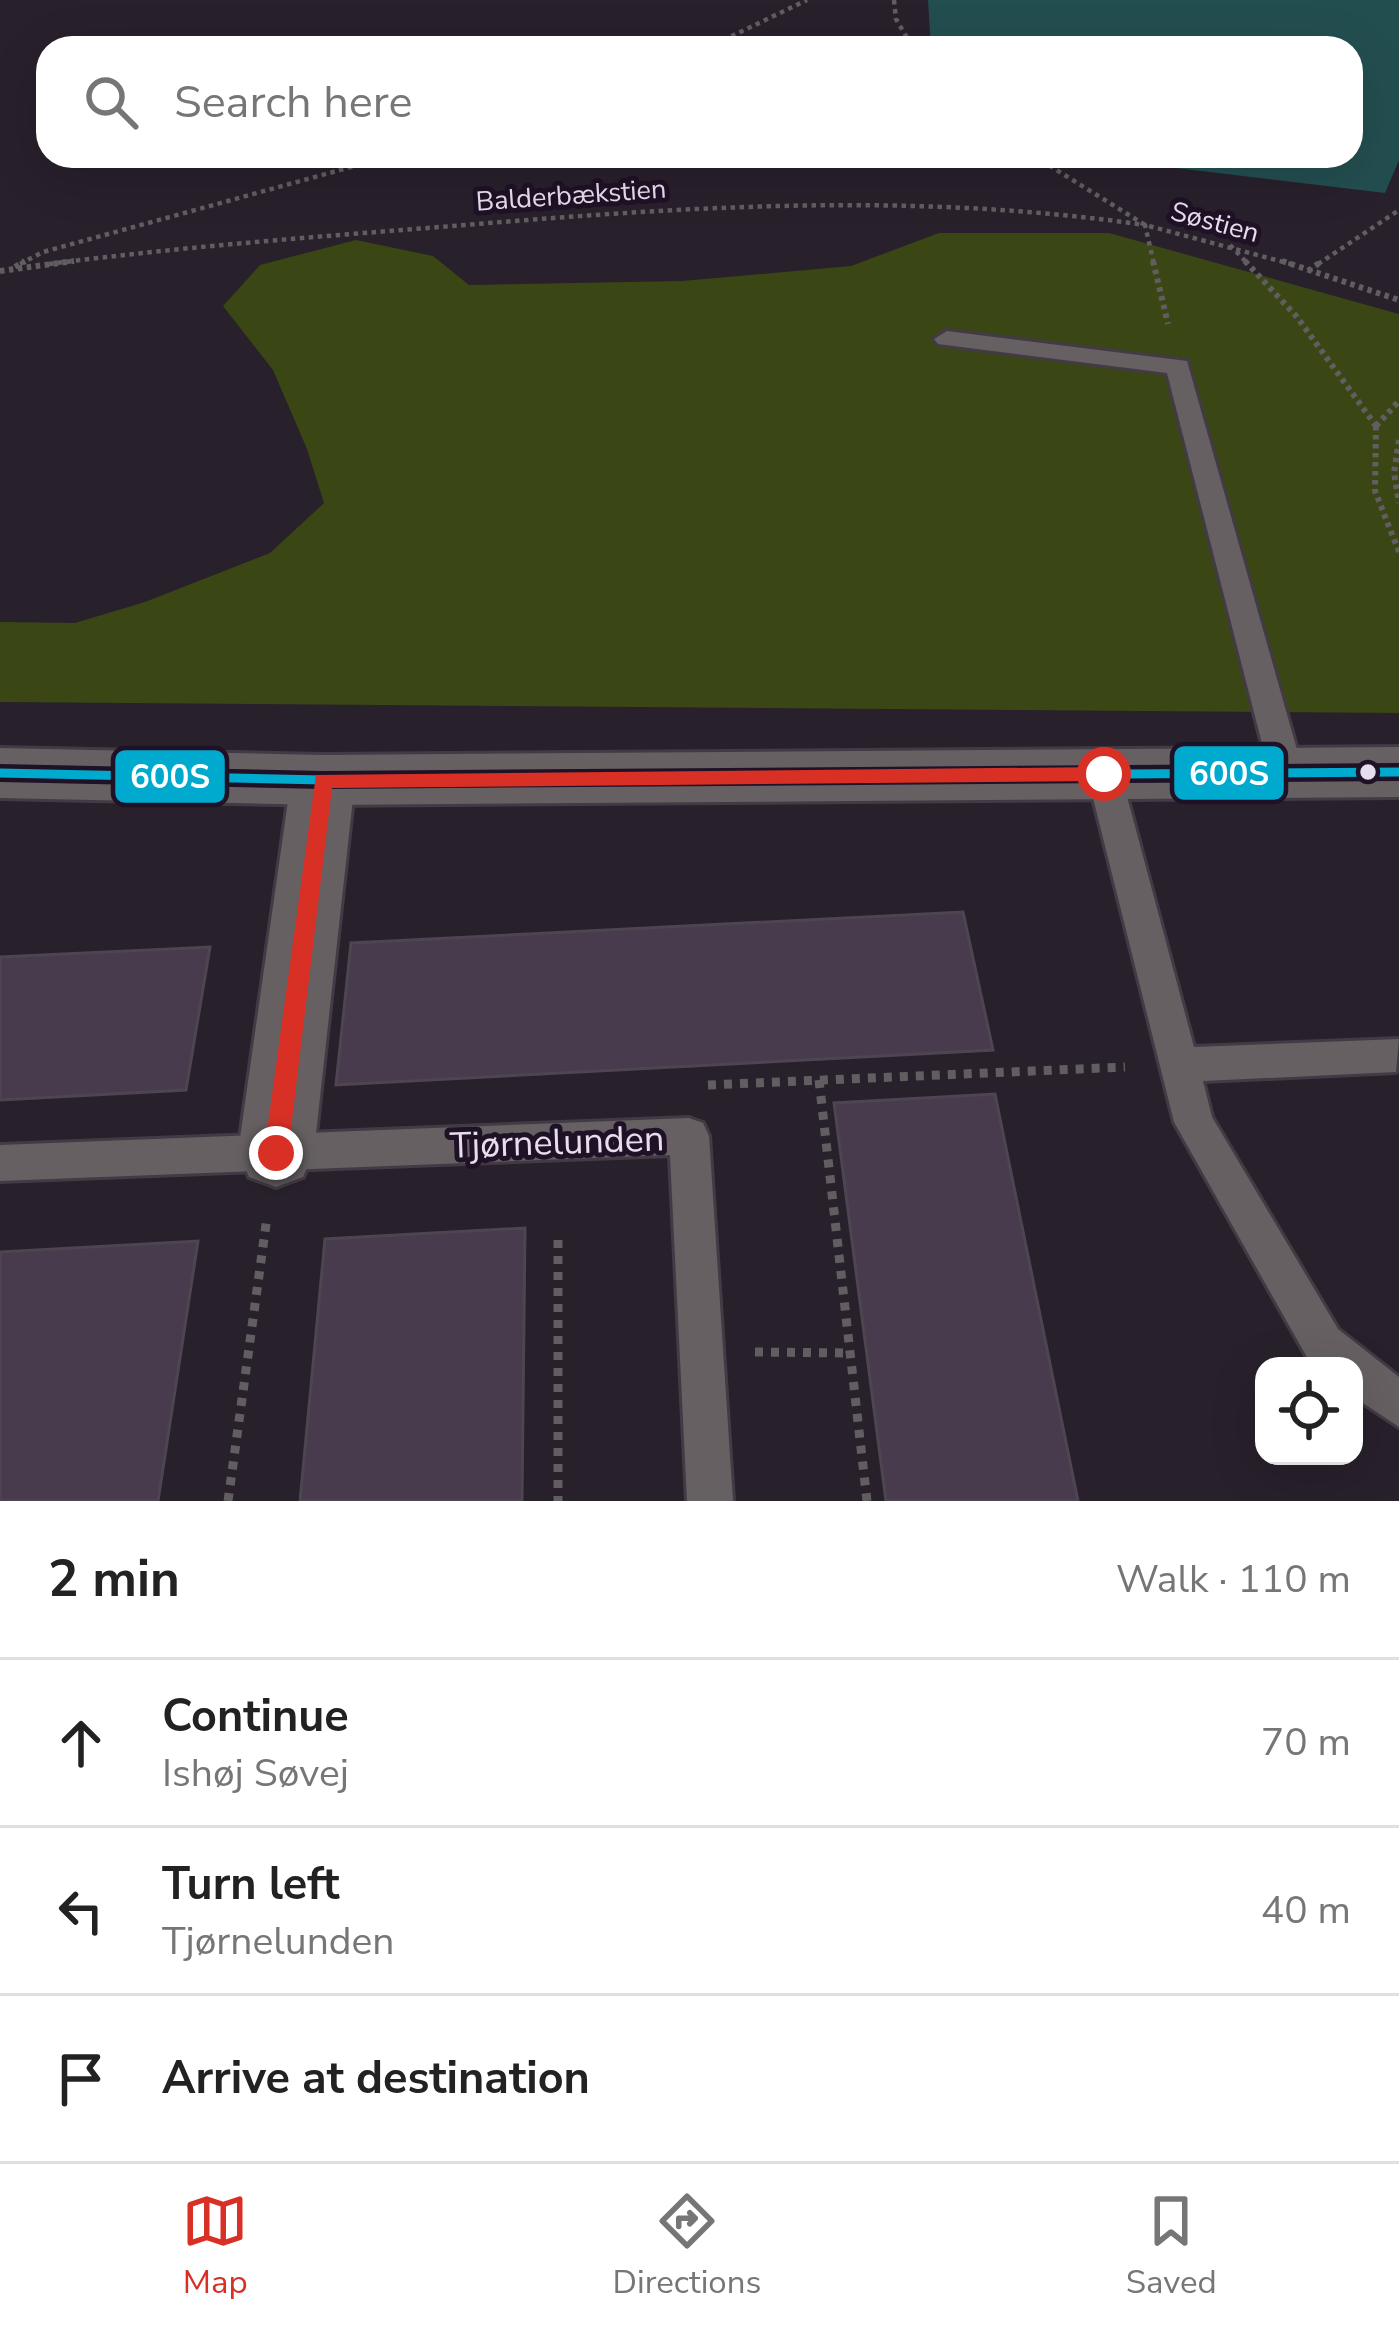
<!DOCTYPE html>
<meta charset="utf-8">
<style>
:root{--surface:#fff;--page:#f6f6f6;--text:#222;--muted:#767676;--line:#e0e0e0;--accent:#d93025}
body{margin:0;font-family:"Nunito Sans",sans-serif;background:var(--page);color:var(--text)}
.controls{position:absolute;right:36px;bottom:36px;display:grid;overflow:hidden;border-radius:24px;box-shadow:0 12px 48px #0002}
.controls button{width:108px;height:108px;display:grid;place-items:center;padding:0;border:0;border-bottom:3px solid var(--line);background:var(--surface);color:var(--text);font:60px sans-serif}
.stop{position:absolute;width:36px;height:36px;margin:-27px;border:9px solid #d93025;border-radius:50%;background:#fff}
.stop.end{background:#d93025;border-color:#fff;box-shadow:0 3px 12px #0008}
.list{margin:0;padding:0;list-style:none}
h2{display:flex;justify-content:space-between;align-items:center;height:156px;margin:0;padding:0 48px;font-size:51px}
h2 small{font-size:39px;font-weight:400;color:var(--muted)}
.list li{display:grid;grid-template-columns:78px 1fr auto;gap:36px;align-items:center;box-sizing:border-box;height:168px;padding:0 48px;border-top:3px solid var(--line)}
.list b{display:block;font-size:45px;white-space:nowrap}
.list p{margin:0;font-size:39px;white-space:nowrap;color:var(--muted)}
.list em{font-size:39px;font-style:normal;color:var(--muted)}
.icon{flex:none;width:66px;height:66px;fill:none;stroke:currentColor;stroke-width:2;stroke-linecap:round;stroke-linejoin:round}
.map{position:relative;flex:none;width:1399px;height:1501px;overflow:hidden}
.search{position:absolute;background:var(--surface);box-shadow:0 12px 48px #0002;left:36px;right:36px;top:36px;height:132px;display:flex;align-items:center;gap:30px;box-sizing:border-box;padding:0 42px;border-radius:36px;color:var(--muted);font-size:45px}
.sheet{height:660px;background:var(--surface)}
nav{display:flex;justify-content:space-around;align-items:center;box-sizing:border-box;height:168px;border-top:3px solid var(--line);background:var(--surface);font-size:33px;color:var(--muted)}
nav a{display:grid;justify-items:center;gap:6px}
nav .on{color:var(--accent)}
.map>svg:first-child{display:block}
</style>
<div class="map">
<svg width="1399" height="1501" viewBox="0 0 1399 1501">
<rect width="100%" height="100%" fill="#28202b"/>
<!-- green -->
<polygon fill="#3a4715" points="939,233 1109,233 1399,314 1399,713 0,702 0,622 75,623 145,602 270,553 324,503 307,449 273,370 223,306 260,265 356,240 433,256 469,285 682,281 851,266"/>
<!-- water -->
<polygon fill="#234e50" points="928,0 1399,0 1399,160 1385,193 1151,165 1134,156 1351,156 1351,48 931,48"/>
<!-- building -->
<g fill="#483b4e" stroke="#4d4650" stroke-width="3">
<polygon points="963,912 993,1050 336,1085 351,943"/>
<polygon points="210,947 186,1090 0,1100 0,957"/>
<polygon points="995,1094 1078,1501 886,1501 834,1103"/>
<polygon points="525,1228 522,1501 300,1501 325,1239"/>
<polygon points="198,1241 158,1501 0,1501 0,1252"/>
</g>
<g fill="none" stroke-linecap="round" stroke-linejoin="round">
<!-- service casing -->
<g stroke="#423b45" stroke-width="6">
<g id="service">
<polygon points="947,331 1187,361 1303,771 1298,780 1286,784 1274,780 1269,771 1167,373 938,344 934,339"/>
<polygon points="1104,761 1116,765 1121,774 1194,1047 1399,1039 1396,1072 1203,1081 1212,1117 1338,1329 1399,1377 1399,1427 1354,1397 1354,1366 1316,1366 1308,1359 1174,1122 1087,774 1092,765"/>
<polygon points="689,1118 703,1123 709,1136 733,1501 687,1501 670,1155 0,1181 0,1145"/>
</g>
</g>
<!-- minor casing -->
<g stroke="#423b45" stroke-width="6">
<polygon id="minor" points="323,756 346,763 355,780 314,1152 303,1177 276,1187 249,1177 238,1152 291,780 300,763"/>
</g>
<!-- tertiary casing -->
<g stroke="#423b45" stroke-width="6">
<polygon id="tertiary" points="1399,747 1399,797 323,805 0,798 0,748 323,755"/>
</g>
<!-- path-far2 -->
<g stroke="#625d61" stroke-width="4.5" stroke-dasharray="4.5 4.5" stroke-linecap="butt">
<polyline points="894,0 896,19 913,48"/>
<polyline points="707,48 807,0"/>
<polyline points="1034,156 1145,225 1291,264"/>
<polyline points="1230,245 1248,264"/>
<polyline points="20,264 43,252 391,156"/>
<path d="M49,264c139,-18 278,-28 416,-39 229,-19 452,-33 680,0l9,39"/>
<polyline points="1318,264 1399,210"/>
</g>
<!-- path-far1 -->
<g stroke="#625d61" stroke-width="6" stroke-dasharray="4.5 4.5" stroke-linecap="butt">
<polyline points="1153,261 1168,324"/>
<polyline points="1245,261 1297,317 1376,426"/>
<polyline points="1282,261 1399,300"/>
<polyline points="15,267 25,261"/>
<polyline points="0,271 74,261"/>
<polyline points="1308,271 1322,261"/>
<polyline points="1376,426 1375,491 1399,552"/>
<polyline points="1376,426 1399,401"/>
<polyline points="1399,440 1394,473 1399,503"/>
</g>
<!-- path -->
<g stroke="#625d61" stroke-width="9" stroke-dasharray="8 8" stroke-linecap="butt">
<polyline points="819,1080 867,1501"/>
<polyline points="708,1085 1125,1067"/>
<polyline points="558,1240 558,1501"/>
<polyline points="755,1352 850,1353"/>
<polyline points="228,1501 267,1217"/>
</g>
<!-- service -->
<use href="#service" fill="#666062" fill-rule="evenodd"/>
<!-- minor -->
<use href="#minor" fill="#666062" fill-rule="evenodd"/>
<!-- tertiary -->
<use href="#tertiary" fill="#666062" fill-rule="evenodd"/>
<!-- bus-1 casing -->
<g stroke="#1f1126" stroke-width="18">
<polyline id="bus-1" points="0,773 323,780 1399,772"/>
</g>
<!-- bus-1 -->
<use href="#bus-1" stroke="#00a9ce" stroke-width="9"/>
</g>
<!-- route -->
<polygon fill="#d93025" points="1104,767 1114,774 1104,781 332,788 288,1153 284,1160 267,1160 264,1153 316,775"/>
<!-- markers -->
<circle fill="#e7deed" stroke="#1f1126" stroke-width="4.5" cx="1368" cy="772" r="10"/>
<g text-anchor="middle" stroke-width="10" stroke-linejoin="round" paint-order="stroke">
<!-- far-street labels -->
<g font-size="27" fill="#e7deed" stroke="#1f1126">
<text transform="translate(571 195) rotate(-4)" y="9">Balderbækstien</text>
<text transform="translate(1215 222) rotate(15)" y="9">Søstien</text>
</g>
<!-- near-street labels -->
<g font-size="36" fill="#e7deed" stroke="#1f1126">
<text transform="translate(557 1141) rotate(-2)" y="13">Tjørnelunden</text>
</g>
</g>
<g stroke="#1f1126" stroke-width="4.5">
<rect x="1172" y="744" width="114" height="58" rx="12" fill="#00a9ce"/>
<rect x="113" y="748" width="114" height="57" rx="12" fill="#00a9ce"/>
</g>
<g font-size="33" text-anchor="middle" font-weight="bold" fill="#fff">
<text x="1229" y="785">600S</text>
<text x="170" y="788">600S</text>
</g>
</svg>
<div class="controls">
<button><svg class="icon" aria-label="locate" viewBox="0 0 24 24"><circle cx="12" cy="12" r="6"/><path d="M12 2v4M12 18v4M2 12h4M18 12h4"/></svg></button>
</div>
<div class="stop" style="left:1104px;top:774px"></div>
<div class="stop end" style="left:276px;top:1153px"></div>
<div class="search"><svg class="icon" aria-label="search" viewBox="0 0 24 24"><circle cx="10" cy="10" r="6"/><path d="M15 15l6 6"/></svg>Search here</div>
</div>
<section class="sheet">
<h2>2 min<small>Walk · 110 m</small></h2>
<ul class="list">
<li><svg class="icon" aria-label="ahead" viewBox="0 0 24 24"><path d="M12 20V5M6 11l6-6 6 6"/></svg><div><b>Continue</b><p>Ishøj Søvej</p></div><em>70 m</em></li>
<li><svg class="icon" aria-label="left" viewBox="0 0 24 24"><path d="M17 20v-9H6M10 6l-5 5 5 5"/></svg><div><b>Turn left</b><p>Tjørnelunden</p></div><em>40 m</em></li>
<li><svg class="icon" aria-label="arrive" viewBox="0 0 24 24"><path d="M6 21V4h12l-3 4 3 4H6"/></svg><div><b>Arrive at destination</b></div></li>
</ul>
</section>
<nav>
<a class="on"><svg class="icon" aria-label="map" viewBox="0 0 24 24"><path d="M3 6l6-2 6 2 6-2v14l-6 2-6-2-6 2zM9 4v14M15 6v14"/></svg>Map</a>
<a><svg class="icon" aria-label="directions" viewBox="0 0 24 24"><path d="M12 3l9 9-9 9-9-9zM9 14v-3h6M13 9l2 2-2 2"/></svg>Directions</a>
<a><svg class="icon" aria-label="saved" viewBox="0 0 24 24"><path d="M7 4h10v16l-5-4-5 4z"/></svg>Saved</a>
</nav>
